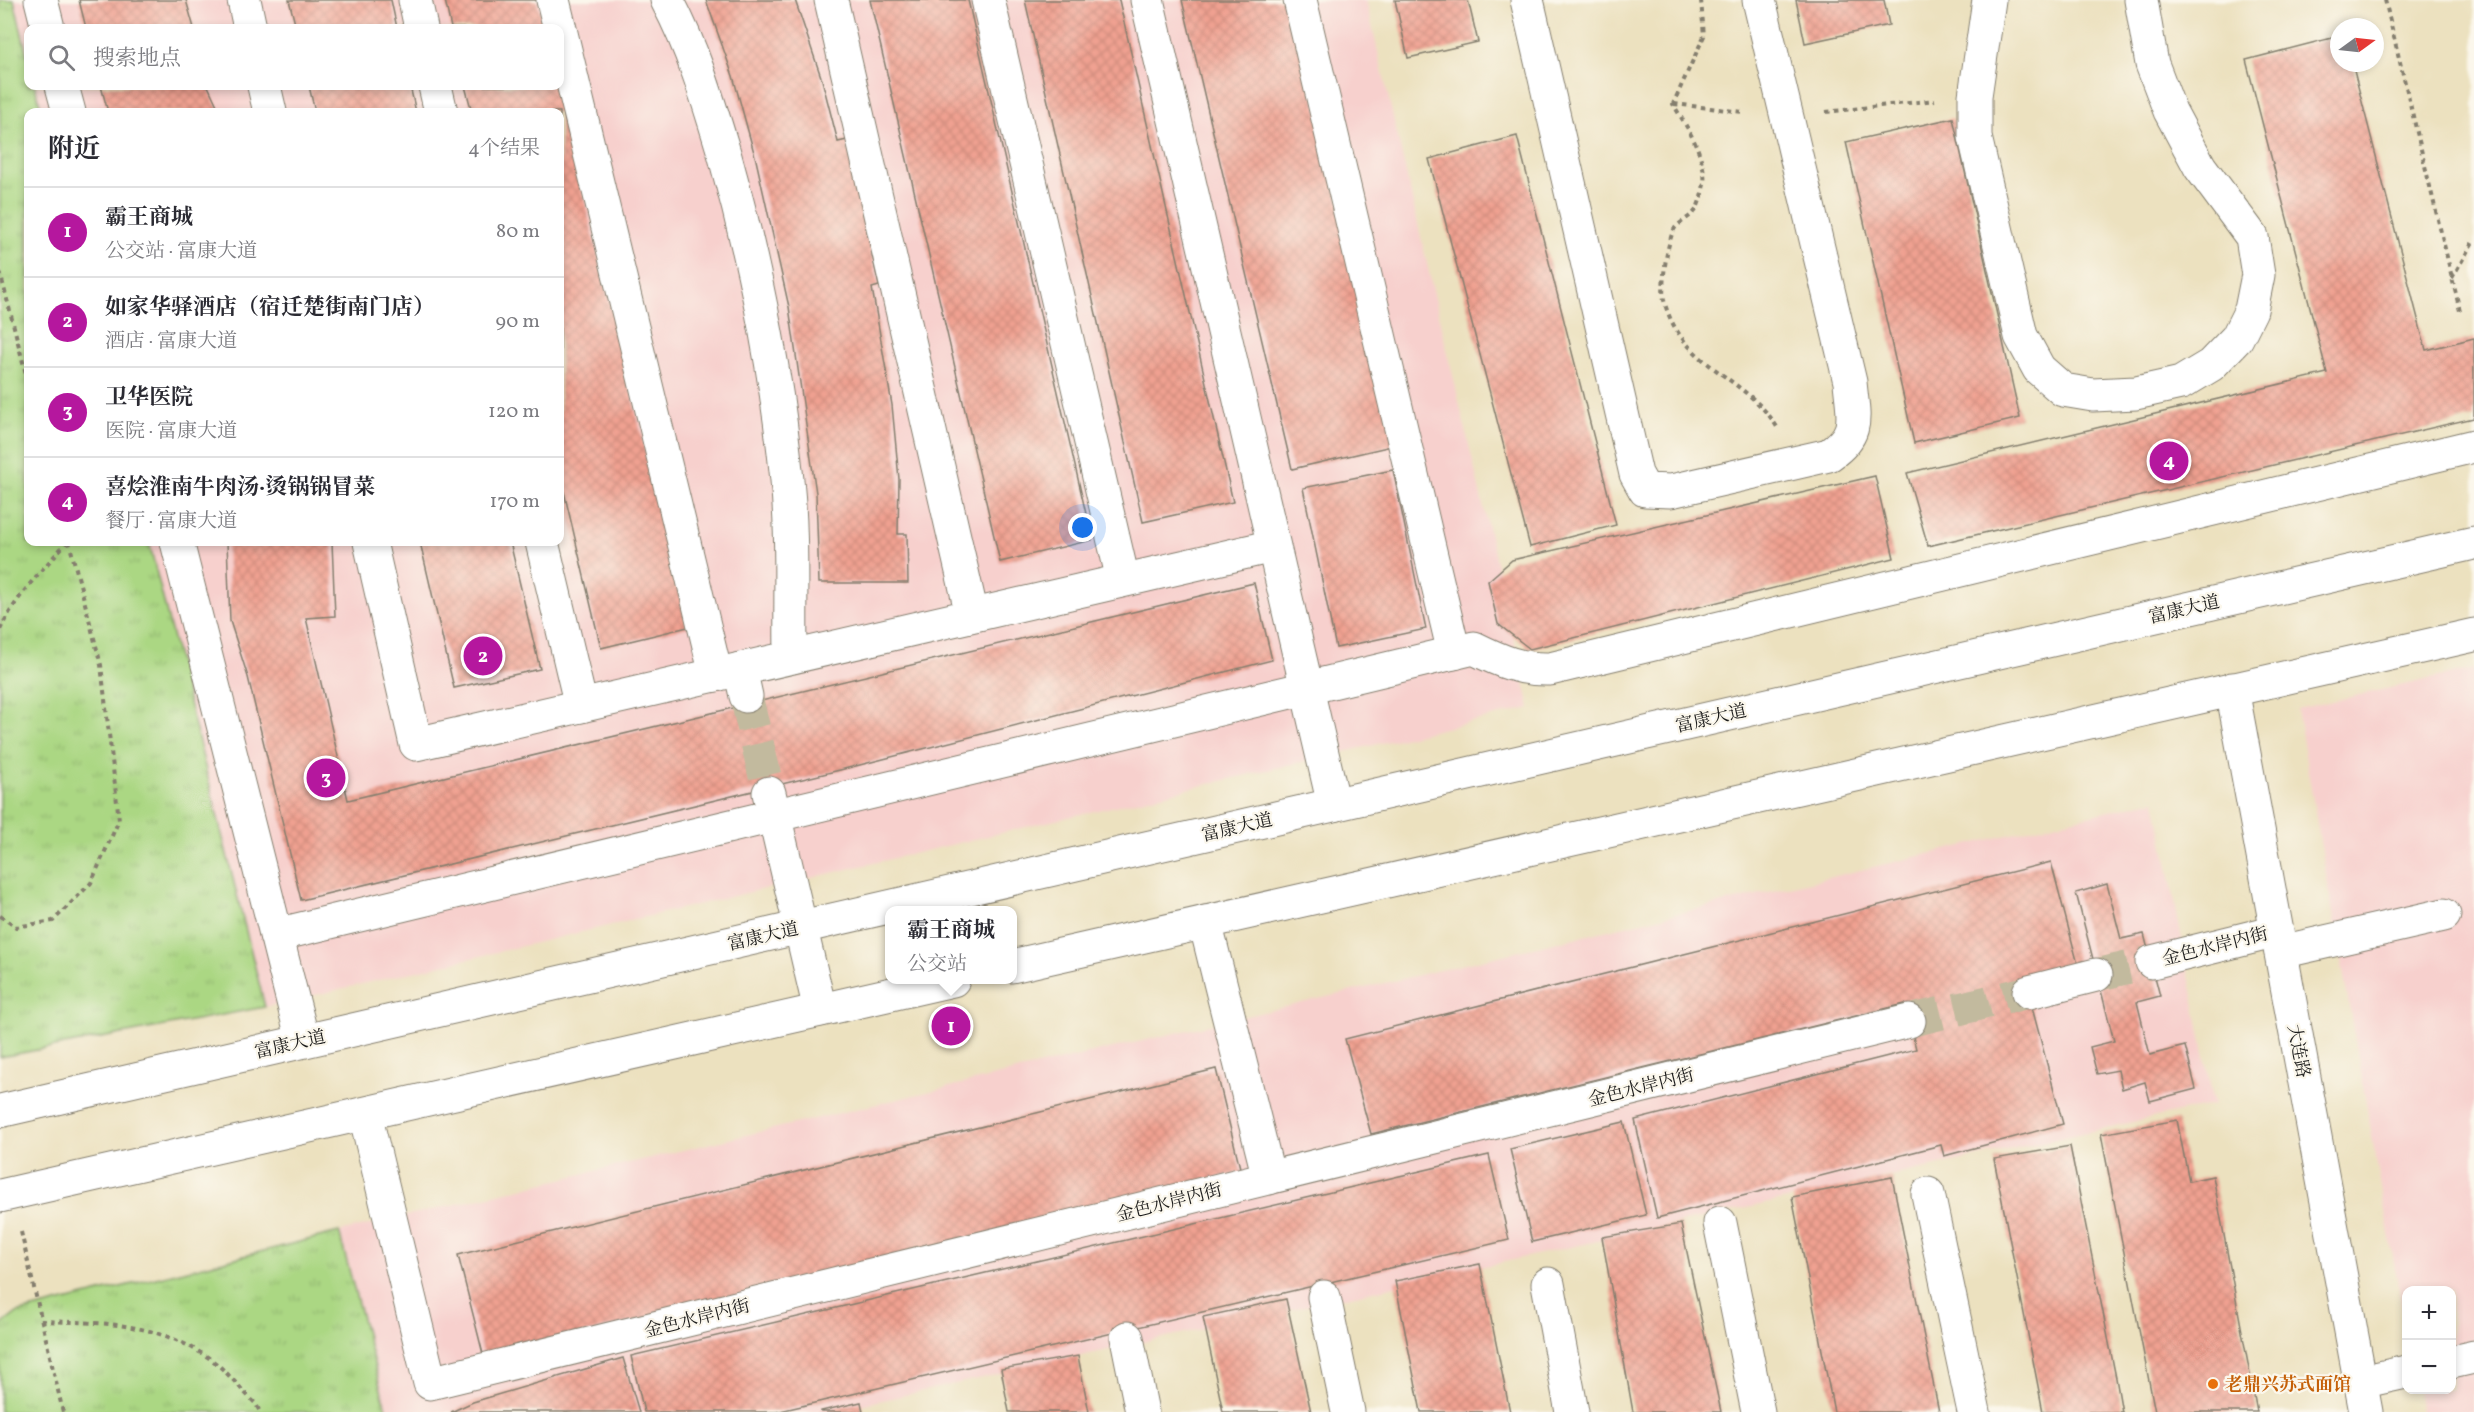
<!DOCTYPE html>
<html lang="zh">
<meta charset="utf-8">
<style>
:root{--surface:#fff;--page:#f2f2f3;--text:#2b2b33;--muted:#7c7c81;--line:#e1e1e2;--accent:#b5179e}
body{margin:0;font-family:Vollkorn,"Noto Serif SC",serif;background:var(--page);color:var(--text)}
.controls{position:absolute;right:18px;bottom:18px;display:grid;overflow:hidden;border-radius:12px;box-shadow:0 3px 9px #0003}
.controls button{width:54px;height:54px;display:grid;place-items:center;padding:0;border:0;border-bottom:2px solid var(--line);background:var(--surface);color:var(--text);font:30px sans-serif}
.compass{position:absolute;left:2330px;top:18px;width:54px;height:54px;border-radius:50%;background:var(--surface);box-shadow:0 3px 9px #0003;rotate:75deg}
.you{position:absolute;left:1083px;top:528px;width:21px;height:21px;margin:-15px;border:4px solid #fff;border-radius:50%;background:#1a73e8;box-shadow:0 0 0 9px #1a73e833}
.badge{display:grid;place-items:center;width:39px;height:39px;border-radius:50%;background:var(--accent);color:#fff;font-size:20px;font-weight:700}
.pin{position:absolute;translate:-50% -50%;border:3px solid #fff;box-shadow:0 2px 6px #0006}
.popup{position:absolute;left:885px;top:906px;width:132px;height:78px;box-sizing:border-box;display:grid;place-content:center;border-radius:12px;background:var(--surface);filter:drop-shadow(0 2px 4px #0005);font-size:20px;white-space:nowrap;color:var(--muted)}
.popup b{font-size:22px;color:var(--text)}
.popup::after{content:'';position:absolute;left:50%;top:100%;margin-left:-12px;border:12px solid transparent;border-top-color:var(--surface)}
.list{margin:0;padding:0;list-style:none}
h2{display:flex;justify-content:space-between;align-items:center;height:78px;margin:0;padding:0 24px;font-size:26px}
h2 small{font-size:20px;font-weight:400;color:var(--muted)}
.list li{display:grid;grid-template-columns:39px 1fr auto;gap:18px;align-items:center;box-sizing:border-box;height:90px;padding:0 24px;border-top:2px solid var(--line)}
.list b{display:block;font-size:22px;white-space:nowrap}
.list p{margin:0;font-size:20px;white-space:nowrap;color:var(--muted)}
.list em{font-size:20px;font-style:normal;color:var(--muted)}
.icon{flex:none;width:33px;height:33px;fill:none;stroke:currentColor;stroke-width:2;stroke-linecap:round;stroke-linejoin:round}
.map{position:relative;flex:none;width:2474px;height:1412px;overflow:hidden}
.search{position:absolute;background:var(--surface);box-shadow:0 3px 9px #0003;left:24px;top:24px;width:540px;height:66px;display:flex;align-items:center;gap:15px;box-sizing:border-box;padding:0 21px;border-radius:12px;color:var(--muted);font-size:22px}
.panel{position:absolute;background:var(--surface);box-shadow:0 3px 9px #0003;left:24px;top:108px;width:540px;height:438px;border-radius:12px}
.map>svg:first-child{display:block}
</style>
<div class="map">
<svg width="2474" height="1412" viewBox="0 0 2474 1412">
<defs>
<pattern id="park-tufts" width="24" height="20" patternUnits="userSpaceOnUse" patternTransform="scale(1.5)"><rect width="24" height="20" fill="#abd783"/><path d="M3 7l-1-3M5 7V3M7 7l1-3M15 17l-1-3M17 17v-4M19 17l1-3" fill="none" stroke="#93b871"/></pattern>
<pattern id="building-cross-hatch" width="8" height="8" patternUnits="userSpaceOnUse" patternTransform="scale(1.5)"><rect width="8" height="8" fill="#f0a191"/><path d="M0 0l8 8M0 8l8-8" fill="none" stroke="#cd8a7c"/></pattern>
</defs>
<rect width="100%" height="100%" fill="#fbf7ec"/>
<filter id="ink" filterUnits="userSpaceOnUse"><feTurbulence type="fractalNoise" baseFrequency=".0167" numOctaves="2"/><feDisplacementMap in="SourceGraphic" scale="12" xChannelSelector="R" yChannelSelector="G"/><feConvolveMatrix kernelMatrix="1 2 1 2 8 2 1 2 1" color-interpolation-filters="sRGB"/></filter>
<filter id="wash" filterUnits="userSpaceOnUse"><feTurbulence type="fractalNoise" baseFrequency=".008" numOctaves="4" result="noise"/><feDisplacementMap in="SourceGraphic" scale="24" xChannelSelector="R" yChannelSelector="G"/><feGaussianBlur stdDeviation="1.35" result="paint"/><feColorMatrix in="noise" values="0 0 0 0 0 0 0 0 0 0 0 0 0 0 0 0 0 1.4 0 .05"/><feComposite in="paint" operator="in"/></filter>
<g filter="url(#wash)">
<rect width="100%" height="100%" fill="#ece1bf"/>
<!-- built -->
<g fill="#f7d0cd">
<polygon points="14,0 1366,0 1530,708 265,1007 149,542 560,542 560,112 42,112 35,86 560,86 560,28 28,28 28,59"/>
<polygon points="2474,669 2474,1412 2421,1412 2417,1390 2452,1390 2452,1290 2406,1290 2406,1331 2297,709"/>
<polygon points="2155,800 2214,1104 829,1412 387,1412 339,1232"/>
</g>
<!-- park -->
<g fill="url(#park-tufts)" stroke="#647a50" stroke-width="1.5">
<polygon points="0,0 14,0 28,59 28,86 35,86 42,112 28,112 28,542 149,542 265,1007 0,1057"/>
<polygon points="339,1232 387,1412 0,1412 0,1326 17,1313"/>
</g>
<g id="blocks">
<!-- building -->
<g fill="url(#building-cross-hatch)">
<polygon points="79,0 186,0 194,28 86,28"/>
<polygon points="289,0 391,0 397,28 296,28"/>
<polygon points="445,0 537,0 544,28 451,28"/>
<polygon points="706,0 795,0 822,80 838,142 847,140 879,286 872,288 892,405 899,479 898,534 907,534 908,583 819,583 816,493 789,307 756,160 733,76"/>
<polygon points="870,0 968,0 1092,540 1000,562"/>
<polygon points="1025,0 1119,0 1233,502 1143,522"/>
<polygon points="1182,0 1291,0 1396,445 1292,469"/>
<polygon points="1395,0 1468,0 1478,42 1408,58"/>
<polygon points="1796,0 1884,0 1889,25 1805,43"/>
<polygon points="2339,36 2339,63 2352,63 2426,350 2474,338 2474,418 1928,546 1907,473 2327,373 2246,60"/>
<polygon points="101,86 208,86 220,112 108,112"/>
<polygon points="309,86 410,86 416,112 315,112"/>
<polygon points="465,86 557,86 688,627 601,648 560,475 560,112 472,112"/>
<polygon points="1953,118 2020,418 1914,443 1846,142"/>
<polygon points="1517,136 1616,525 1530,547 1429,159"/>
<polygon points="1393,470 1426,629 1336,648 1303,488"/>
<polygon points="1875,476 1894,558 1530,649 1498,624 1488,581 1512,560"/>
<polygon points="227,542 332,542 335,616 306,618 348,800 1254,583 1272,660 844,769 301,900 248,677 230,621"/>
<polygon points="420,542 510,542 540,669 454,688"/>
<polygon points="2051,862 2080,972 2026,985 2063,1124 1944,1156 1941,1145 1657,1218 1635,1120 1916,1049 1905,1004 1371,1134 1345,1039"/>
<polygon points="2107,884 2121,939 2144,934 2160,996 2137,1002 2150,1055 2185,1046 2196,1089 2150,1101 2145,1082 2122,1089 2118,1070 2097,1074 2090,1047 2114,1041 2076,893"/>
<polygon points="1216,1069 1241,1172 484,1358 458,1255"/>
<polygon points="2177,1120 2189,1181 2213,1176 2257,1412 2155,1412 2101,1134"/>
<polygon points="1624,1122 1646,1215 1532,1242 1510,1149"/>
<polygon points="2070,1146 2116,1378 2122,1412 2043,1412 1994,1159"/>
<polygon points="1489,1155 1509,1240 776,1412 644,1412 631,1356"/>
<polygon points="1892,1177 1939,1412 1834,1412 1792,1197"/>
<polygon points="1681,1224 1721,1412 1633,1412 1602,1237"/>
<polygon points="1480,1264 1510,1412 1421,1412 1395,1281"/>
<polygon points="1286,1299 1311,1412 1223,1412 1203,1317"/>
<polygon points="1078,1356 1089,1412 1009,1412 1001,1369"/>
<polygon points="623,1358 639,1412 451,1412 473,1402"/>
<polygon points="861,1402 863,1412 821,1412 821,1411"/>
</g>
</g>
</g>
<g filter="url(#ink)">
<use href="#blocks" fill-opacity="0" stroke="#847e6e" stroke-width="1.5"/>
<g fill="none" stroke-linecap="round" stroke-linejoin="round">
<!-- minor-tunnel -->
<g stroke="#c2ba9e" stroke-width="33" stroke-dasharray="33 16" stroke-linecap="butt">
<polyline points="746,696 769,793"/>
<polyline points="2096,975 2152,962"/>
<polyline points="1909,1021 2029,992"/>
</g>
<!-- minor casing -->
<g stroke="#847e6e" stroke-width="35">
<g id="minor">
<polyline points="41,0 48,28"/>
<polyline points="244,0 250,28"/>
<polyline points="415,0 421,28"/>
<polyline points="553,0 716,675"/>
<path d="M667,0c26,49 41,100 57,153 30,107 52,216 63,327 6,58 3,119 4,177"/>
<polyline points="831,0 972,615"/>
<polyline points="988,0 1123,580"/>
<polyline points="1147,0 1334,805"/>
<polyline points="1300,0 1454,653"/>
<path d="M1527,0l109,474 9,16 26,1 158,-36c32,-22 24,-38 21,-73l-91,-382"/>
<polyline points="1989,0 1975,96 1975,137 2021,336 2039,369 2063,390 2093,395 2136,393 2181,383 2211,365 2237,338 2251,310 2258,275 2252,237 2200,167 2170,111 2152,64 2141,0"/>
<polyline points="62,86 69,112"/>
<polyline points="264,86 270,112"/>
<polyline points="435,86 441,112"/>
<polyline points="177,542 303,1041"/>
<polyline points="370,542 416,744 1273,546"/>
<polyline points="542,542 581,706"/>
<polyline points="740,669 746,696"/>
<polyline points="2232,689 2366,1412"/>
<polyline points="769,793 820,1010"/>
<polyline points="1205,922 1269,1178"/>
<path d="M276,935l1198,-287c26,13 47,22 76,21l924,-223"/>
<polyline points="2281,952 2444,915"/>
<polyline points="2152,962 2277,931"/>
<polyline points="1012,966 2474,635"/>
<polyline points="2029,992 2096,975"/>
<polyline points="0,1111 2474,543"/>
<polyline points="365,1114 430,1383 1909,1021"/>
<polyline points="1928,1194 1974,1412"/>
<polyline points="0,1196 953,980"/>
<polyline points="1720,1223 1758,1412"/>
<polyline points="1548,1284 1572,1412"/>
<polyline points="1324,1297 1348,1412"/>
<polyline points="1127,1338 1142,1412"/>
<polyline points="2452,1362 2474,1357"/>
<polyline points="2361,1382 2406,1372"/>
</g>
</g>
<!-- path -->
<g stroke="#847e6e" stroke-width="4" stroke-dasharray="4.5 4.5" stroke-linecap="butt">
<path d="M1701,0l3,36 -31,68c14,23 28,44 31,70 2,8 -4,29 -8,36 -5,7 -15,11 -21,18 -8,12 -14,57 -11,72 16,66 82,76 113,127"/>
<polyline points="2385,0 2461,315"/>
<polyline points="1674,104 1744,112"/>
<polyline points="1826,112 1935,100"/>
<polyline points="0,272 28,382"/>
<polyline points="2452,278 2474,240"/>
<path d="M0,630c16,-34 42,-60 67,-88"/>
<polyline points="0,916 16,927 53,921 91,883 119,820 101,665 69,542"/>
<polyline points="21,1232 63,1412"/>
<path d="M41,1321c62,2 110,0 165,35 18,11 34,33 50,48l4,8"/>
</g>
<!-- minor -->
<use href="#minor" stroke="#fff" stroke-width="33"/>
</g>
</g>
<!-- markers -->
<circle fill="#e8710a" stroke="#fbf7ec" stroke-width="2" cx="2213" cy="1384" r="6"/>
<g text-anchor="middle" stroke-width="4.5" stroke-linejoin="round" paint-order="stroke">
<!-- street labels -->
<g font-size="18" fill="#1c1c1c" stroke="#fbf7ec">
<text transform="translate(2184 609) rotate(-13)" y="6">富康大道</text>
<text transform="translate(1711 718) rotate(-13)" y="6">富康大道</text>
<text transform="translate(1237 827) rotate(-13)" y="6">富康大道</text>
<text transform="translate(763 936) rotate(-13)" y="6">富康大道</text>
<text transform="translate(2215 946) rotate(-14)" y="6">金色水岸内街</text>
<text transform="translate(290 1044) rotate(-13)" y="6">富康大道</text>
<text transform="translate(2299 1051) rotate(79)" y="6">大连路</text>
<text transform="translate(1641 1087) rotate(-14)" y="6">金色水岸内街</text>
<text transform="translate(1169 1202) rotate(-14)" y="6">金色水岸内街</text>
<text transform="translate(697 1318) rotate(-14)" y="6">金色水岸内街</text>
</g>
<!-- food labels -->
<g font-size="18" font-weight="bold" fill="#c56008" stroke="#fbf7ec" text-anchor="start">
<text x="2225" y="1390">老鼎兴苏式面馆</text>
</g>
</g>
</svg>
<div class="controls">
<button>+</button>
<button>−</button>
</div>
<svg class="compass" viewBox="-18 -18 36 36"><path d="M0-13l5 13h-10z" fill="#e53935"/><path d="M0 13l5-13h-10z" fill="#7c7c81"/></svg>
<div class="you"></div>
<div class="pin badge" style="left:951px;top:1026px">1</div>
<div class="popup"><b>霸王商城</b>公交站</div>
<div class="pin badge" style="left:483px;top:656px">2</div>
<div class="pin badge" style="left:326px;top:778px">3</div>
<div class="pin badge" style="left:2169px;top:461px">4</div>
<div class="search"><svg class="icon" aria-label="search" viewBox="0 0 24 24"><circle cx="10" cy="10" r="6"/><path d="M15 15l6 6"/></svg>搜索地点</div>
<section class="panel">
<h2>附近<small>4个结果</small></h2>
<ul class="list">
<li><span class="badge">1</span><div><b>霸王商城</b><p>公交站 · 富康大道</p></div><em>80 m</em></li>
<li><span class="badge">2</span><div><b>如家华驿酒店（宿迁楚街南门店）</b><p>酒店 · 富康大道</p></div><em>90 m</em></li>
<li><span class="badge">3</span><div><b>卫华医院</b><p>医院 · 富康大道</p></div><em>120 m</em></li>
<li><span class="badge">4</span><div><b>喜烩淮南牛肉汤·烫锅锅冒菜</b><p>餐厅 · 富康大道</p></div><em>170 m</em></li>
</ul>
</section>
</div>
